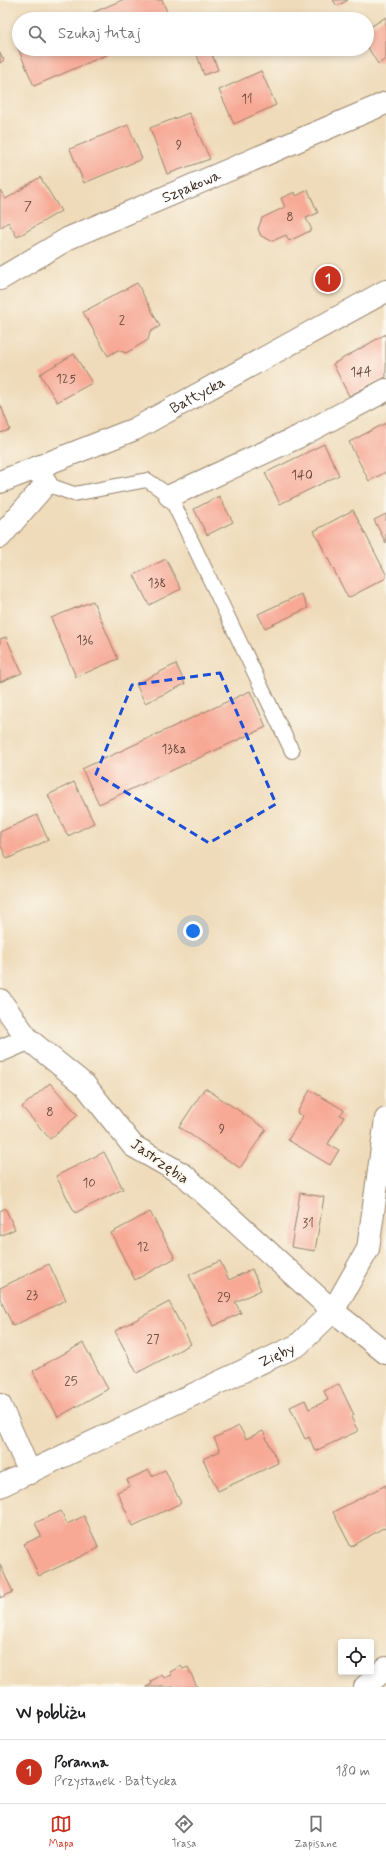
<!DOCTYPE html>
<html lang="pl">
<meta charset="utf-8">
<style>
:root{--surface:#fff;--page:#f6f6f6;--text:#202124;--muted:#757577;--line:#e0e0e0;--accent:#c8321e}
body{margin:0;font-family:Mynerve,sans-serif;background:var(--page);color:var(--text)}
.controls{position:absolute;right:12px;bottom:12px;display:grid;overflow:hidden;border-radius:4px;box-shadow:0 2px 6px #0003}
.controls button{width:36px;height:36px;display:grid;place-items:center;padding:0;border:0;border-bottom:1px solid var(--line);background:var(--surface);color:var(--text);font:20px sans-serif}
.you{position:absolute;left:193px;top:931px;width:14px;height:14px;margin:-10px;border:3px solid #fff;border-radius:50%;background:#1a73e8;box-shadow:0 0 0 6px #1a73e833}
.badge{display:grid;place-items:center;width:26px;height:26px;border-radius:50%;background:var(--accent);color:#fff;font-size:13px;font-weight:700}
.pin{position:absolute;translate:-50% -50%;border:2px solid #fff;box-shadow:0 1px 4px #0006}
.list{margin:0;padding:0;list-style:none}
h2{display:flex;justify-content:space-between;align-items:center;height:52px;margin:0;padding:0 16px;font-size:17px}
h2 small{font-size:13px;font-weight:400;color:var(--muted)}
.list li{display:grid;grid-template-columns:26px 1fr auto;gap:12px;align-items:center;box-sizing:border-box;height:64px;padding:0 16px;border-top:1px solid var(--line)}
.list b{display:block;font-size:15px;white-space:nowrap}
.list p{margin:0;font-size:13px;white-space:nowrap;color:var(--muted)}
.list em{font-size:13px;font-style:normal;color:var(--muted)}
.icon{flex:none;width:22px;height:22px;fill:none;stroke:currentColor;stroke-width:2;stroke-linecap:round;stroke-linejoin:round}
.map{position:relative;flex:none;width:386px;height:1687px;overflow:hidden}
.search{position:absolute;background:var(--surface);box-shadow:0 2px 6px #0003;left:12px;right:12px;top:12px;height:44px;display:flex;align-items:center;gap:10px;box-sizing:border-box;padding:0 14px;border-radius:22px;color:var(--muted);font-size:15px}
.sheet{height:116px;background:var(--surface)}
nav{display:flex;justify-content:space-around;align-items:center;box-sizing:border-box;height:56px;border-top:1px solid var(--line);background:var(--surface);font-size:11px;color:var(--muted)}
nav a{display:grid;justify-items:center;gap:2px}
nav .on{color:var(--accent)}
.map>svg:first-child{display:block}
</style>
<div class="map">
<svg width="386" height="1687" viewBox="0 0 386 1687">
<rect width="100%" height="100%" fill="#fbf7ec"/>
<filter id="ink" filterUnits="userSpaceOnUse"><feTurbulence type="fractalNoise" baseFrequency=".025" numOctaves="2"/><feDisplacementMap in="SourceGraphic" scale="8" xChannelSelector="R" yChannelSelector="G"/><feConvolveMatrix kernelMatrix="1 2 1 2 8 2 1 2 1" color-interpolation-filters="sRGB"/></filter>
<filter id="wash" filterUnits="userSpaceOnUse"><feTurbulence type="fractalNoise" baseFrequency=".012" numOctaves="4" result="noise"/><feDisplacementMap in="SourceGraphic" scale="16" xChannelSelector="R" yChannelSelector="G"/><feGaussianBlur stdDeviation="0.9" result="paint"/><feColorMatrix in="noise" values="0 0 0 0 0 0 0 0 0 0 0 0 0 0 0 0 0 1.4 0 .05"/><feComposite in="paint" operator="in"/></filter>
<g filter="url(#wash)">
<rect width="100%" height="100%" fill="#efdbba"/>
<g id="blocks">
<!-- building -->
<g fill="#f7a995">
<polygon points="122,0 162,0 170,19 78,19"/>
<polygon points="333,0 348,0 337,6"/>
<polygon points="386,17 386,59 378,64 367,46 367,29"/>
<polygon points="19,45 19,49 120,49 34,86 17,46"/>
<polygon points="195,49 210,49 218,70 204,75"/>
<polygon points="0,53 4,60 0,63"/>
<polygon points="261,71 276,105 234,124 219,90"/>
<polygon points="189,113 210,159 167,174 150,128"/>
<polygon points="128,125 142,159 84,183 70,149"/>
<polygon points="40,177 61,211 17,237 8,222 0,228 0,190 6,199"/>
<polygon points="308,190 318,213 306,218 312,230 289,241 286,235 272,241 261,236 258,229 262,218 285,207 281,198 295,192 296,196"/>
<polygon points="137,283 160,326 150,332 148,340 126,353 118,350 108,356 83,312"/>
<polygon points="386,334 386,377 349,396 333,364"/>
<polygon points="74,354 92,383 57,402 40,374"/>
<polygon points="0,403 10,430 0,433"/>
<polygon points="386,423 386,472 369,481 349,442"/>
<polygon points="324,444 339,475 280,504 265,473"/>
<polygon points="219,496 233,522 207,535 194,509"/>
<polygon points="353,510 386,574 386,578 348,598 314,531"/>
<polygon points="386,514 386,543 374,520"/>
<polygon points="166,559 181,589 149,605 134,575"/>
<polygon points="301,594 308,608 265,628 258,614"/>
<polygon points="93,601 118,659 76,677 51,618"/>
<polygon points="6,637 22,673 0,682 0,639"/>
<polygon points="176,664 185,684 145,703 136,684"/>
<polygon points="250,691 266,727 99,804 82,769"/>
<polygon points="74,782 94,823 68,836 48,795"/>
<polygon points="37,815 48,840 7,859 0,844 0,832"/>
<polygon points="50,1083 78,1115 50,1139 22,1107"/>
<polygon points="205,1088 266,1129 240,1168 179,1127"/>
<polygon points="310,1090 344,1110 340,1115 344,1117 328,1144 339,1150 330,1165 288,1140 303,1116 297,1113"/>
<polygon points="104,1152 123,1189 75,1213 56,1176"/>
<polygon points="300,1193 324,1197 315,1251 291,1247"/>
<polygon points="5,1208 15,1229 0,1236 0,1211"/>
<polygon points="150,1212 175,1258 135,1280 111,1233"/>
<polygon points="220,1261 229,1280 252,1269 261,1290 235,1302 241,1313 213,1326 189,1275"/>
<polygon points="49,1264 66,1300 13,1326 0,1299 0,1288"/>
<polygon points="169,1302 191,1344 137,1373 115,1331"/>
<polygon points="83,1343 108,1389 58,1417 33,1371"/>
<polygon points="339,1384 354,1415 351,1417 358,1431 315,1451 309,1437 305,1439 290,1407 305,1400 309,1409 328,1400 324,1391"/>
<polygon points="239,1426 246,1439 263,1431 278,1463 218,1491 203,1459 220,1451 214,1438"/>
<polygon points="149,1470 152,1476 165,1470 181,1503 133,1526 117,1492 130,1486 127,1480"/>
<polygon points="386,1485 386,1528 384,1529 383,1528 351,1547 333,1512"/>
<polygon points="61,1511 67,1524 84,1516 99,1548 39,1576 24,1544 41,1536 35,1523"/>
<polygon points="0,1565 13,1592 0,1598"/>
<polygon points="181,1666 183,1669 188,1667 197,1687 146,1687 152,1684 151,1681 162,1675 164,1678 172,1675 170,1672"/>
</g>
</g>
</g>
<g filter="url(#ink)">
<use href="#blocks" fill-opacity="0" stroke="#95826c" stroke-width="1"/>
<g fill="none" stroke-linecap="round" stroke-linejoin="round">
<!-- lane casing -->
<g stroke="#95826c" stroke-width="16">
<polyline id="lane" points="46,484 74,494 147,480 170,496 292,751"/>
</g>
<!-- street casing -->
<g stroke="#95826c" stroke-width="24">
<g id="street">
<path id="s1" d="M0,279l69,-41 317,-135"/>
<polyline points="170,496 298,437 386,390"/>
<polyline points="0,537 46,484 38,468"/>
<polyline points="0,1000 28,1039 85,1085 133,1146 184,1175 333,1311 386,1353"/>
<polyline points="0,1051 28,1039"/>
<polyline points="0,1405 30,1473"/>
<path id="s2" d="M0,1486l298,-141 35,-34 35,-62 18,-130"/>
<polyline points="365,1687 386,1668"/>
</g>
</g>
<!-- secondary casing -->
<g stroke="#95826c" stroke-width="24">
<g id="secondary">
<path id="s3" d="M0,482l135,-53 251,-138"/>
</g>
</g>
<!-- lane -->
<use href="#lane" stroke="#fff" stroke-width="14"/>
<!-- street -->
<use href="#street" stroke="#fff" stroke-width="22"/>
<!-- secondary -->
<use href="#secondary" stroke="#fff" stroke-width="22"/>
</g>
</g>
<!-- marked area -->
<path fill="none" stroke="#1d4ed8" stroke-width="3" stroke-dasharray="8 5" stroke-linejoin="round" d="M220,673l56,131 -67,39 -113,-69 36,-89z"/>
<g text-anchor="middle" stroke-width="4" stroke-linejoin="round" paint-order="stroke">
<!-- number labels -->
<g font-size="13" fill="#6a4a3c">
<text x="247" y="103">11</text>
<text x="179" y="149">9</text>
<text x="28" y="210">7</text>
<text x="290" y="221">8</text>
<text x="122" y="324">2</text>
<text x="361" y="376">144</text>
<text x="66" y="383">125</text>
<text x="302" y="479">140</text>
<text x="157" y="587">138</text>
<text x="85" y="644">136</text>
<text x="174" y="753">138a</text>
<text x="50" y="1116">8</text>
<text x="222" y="1133">9</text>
<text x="89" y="1187">10</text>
<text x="308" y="1227">31</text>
<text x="143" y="1251">12</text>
<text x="32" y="1299">23</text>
<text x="224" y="1301">29</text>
<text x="153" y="1343">27</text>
<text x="71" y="1385">25</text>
</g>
<!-- street labels -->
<g font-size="15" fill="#3b2a1e" stroke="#fbf7ec">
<text dy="5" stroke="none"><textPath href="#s1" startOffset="213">Szpakowa</textPath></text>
<text dy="5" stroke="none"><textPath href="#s3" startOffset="216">Bałtycka</textPath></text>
<text transform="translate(160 1161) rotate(35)" y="5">Jastrzębia</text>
<text dy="5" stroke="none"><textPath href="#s2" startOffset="306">Zięby</textPath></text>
</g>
</g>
</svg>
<div class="controls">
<button><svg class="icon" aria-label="locate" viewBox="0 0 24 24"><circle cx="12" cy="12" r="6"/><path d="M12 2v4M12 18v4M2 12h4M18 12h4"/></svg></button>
</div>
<div class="you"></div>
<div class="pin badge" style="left:328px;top:279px">1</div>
<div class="search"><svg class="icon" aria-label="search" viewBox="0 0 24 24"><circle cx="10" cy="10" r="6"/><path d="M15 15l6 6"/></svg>Szukaj tutaj</div>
</div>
<section class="sheet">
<h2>W pobliżu<small></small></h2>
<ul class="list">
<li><span class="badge">1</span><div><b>Poranna</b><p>Przystanek · Bałtycka</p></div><em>180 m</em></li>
</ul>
</section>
<nav>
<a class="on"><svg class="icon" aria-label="map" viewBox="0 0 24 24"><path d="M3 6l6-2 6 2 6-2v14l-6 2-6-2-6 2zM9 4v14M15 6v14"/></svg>Mapa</a>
<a><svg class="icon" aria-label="directions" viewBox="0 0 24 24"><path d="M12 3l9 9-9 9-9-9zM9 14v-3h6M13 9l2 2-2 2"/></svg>Trasa</a>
<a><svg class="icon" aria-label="saved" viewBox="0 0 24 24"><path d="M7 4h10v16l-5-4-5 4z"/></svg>Zapisane</a>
</nav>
